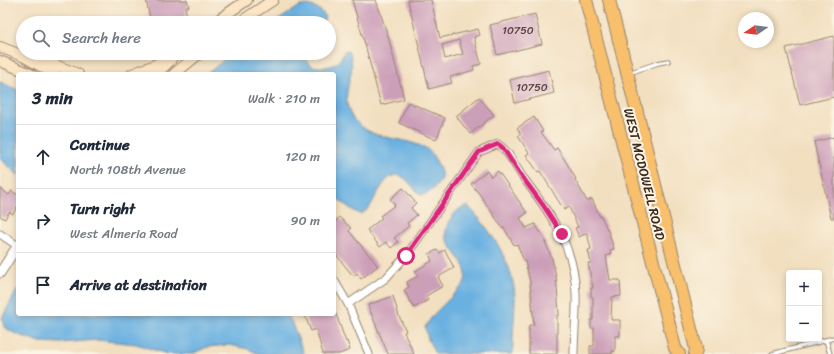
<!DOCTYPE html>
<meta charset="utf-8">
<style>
:root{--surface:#fff;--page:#f2f2f3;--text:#1f2937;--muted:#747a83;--line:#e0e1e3}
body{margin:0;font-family:Sriracha,sans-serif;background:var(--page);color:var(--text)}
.controls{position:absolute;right:12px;bottom:12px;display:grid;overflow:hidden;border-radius:4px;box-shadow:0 2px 6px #0003}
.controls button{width:36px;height:36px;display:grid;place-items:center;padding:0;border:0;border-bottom:1px solid var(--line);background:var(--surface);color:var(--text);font:20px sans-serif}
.compass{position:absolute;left:738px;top:12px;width:36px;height:36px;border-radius:50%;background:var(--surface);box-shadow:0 2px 6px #0003;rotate:257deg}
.stop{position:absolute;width:12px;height:12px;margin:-9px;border:3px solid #db2777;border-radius:50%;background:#fff}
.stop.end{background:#db2777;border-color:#fff;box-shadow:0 1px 4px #0008}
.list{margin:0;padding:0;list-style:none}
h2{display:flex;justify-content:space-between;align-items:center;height:52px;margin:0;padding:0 16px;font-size:17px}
h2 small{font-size:13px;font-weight:400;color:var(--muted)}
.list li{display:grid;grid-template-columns:26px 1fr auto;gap:12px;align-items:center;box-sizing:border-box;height:64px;padding:0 16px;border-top:1px solid var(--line)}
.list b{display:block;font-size:15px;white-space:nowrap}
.list p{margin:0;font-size:13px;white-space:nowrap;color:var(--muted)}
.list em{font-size:13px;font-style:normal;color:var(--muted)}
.icon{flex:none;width:22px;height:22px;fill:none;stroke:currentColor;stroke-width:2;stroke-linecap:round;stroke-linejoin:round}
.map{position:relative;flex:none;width:834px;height:354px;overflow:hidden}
.search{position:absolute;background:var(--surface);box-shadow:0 2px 6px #0003;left:16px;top:16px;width:320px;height:44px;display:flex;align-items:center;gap:10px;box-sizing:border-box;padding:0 14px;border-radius:22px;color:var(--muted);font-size:15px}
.panel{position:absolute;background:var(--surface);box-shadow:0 2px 6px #0003;left:16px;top:72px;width:320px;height:244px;border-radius:4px}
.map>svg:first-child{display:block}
</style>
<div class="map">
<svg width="834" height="354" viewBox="0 0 834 354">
<rect width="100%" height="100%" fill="#fcf5e5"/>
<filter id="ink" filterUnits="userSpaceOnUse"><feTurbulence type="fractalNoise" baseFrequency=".025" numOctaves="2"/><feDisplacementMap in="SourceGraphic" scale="8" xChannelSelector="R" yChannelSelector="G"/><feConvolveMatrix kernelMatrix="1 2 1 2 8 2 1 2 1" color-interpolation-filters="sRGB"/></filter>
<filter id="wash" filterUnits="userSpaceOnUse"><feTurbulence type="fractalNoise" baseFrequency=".012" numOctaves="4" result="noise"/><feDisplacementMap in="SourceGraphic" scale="16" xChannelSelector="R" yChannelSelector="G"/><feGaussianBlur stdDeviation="0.9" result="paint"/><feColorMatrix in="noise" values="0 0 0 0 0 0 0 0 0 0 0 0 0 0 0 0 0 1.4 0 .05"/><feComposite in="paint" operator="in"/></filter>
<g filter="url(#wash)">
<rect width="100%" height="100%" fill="#f2dfc0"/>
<!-- water -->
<g fill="#6ab1e1" stroke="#526e80">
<polygon points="308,5 317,8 325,15 324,21 314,23 274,23 300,6"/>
<path d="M345,51l4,1c10,24 -12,38 3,65 2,4 6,6 9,9 17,14 38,11 57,19 3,1 7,2 9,4 5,4 9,11 12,18 3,6 4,11 -1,17 -5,6 -9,10 -17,11 -7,-4 -10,-13 -18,-18 -16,-10 -27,21 -34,31 -2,2 -5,4 -8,6 -10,-3 -18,-12 -27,-18v-122h-127l25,-21h70c2,3 4,8 7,11 8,5 22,4 29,-2 3,-3 5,-8 7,-11z"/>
<polygon points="0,82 18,90 18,175 0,158"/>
<path d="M468,206c23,24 46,58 47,92 0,19 -3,38 -2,56h-78l-7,-15 -3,-12 9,-13 30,-30c11,-27 -33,-38 -13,-66 5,-7 9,-11 17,-12z"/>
<polygon points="18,288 18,314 286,314 291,321 304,354 259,354 248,349 230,345 207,347 192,354 167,354 136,344 97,340 61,343 40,342 16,334 4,327 2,318"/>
</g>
<g id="blocks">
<!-- building -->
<g fill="#cc9fb9" fill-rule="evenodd">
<polygon points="146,0 187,0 189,7 185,7 187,17 184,18 185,19 169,23 151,23"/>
<polygon points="352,0 376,0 388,36 404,99 381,105 366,48"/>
<path d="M408,0h23l9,38 38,-9 2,6 -6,2 7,27 -8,2 1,4 -24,7 2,6 -23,6zM459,40l4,14 -18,5 -3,-14z"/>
<polygon points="535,14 542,44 497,55 490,25"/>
<polygon points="834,36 834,97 800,105 786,48"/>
<polygon points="549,70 554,93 515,103 510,80"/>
<polygon points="479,97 494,115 470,134 456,116"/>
<polygon points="408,102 445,118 436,140 399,123"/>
<polygon points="534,117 543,131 541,132 554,150 557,148 566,162 576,179 575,180 587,201 592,199 600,217 601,216 609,233 614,249 610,250 611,254 606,256 610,280 620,280 621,296 612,297 611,320 620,320 620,336 615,336 615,351 612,351 612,354 590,354 590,346 594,346 594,328 591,328 591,320 593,320 593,297 591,297 591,288 593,288 588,263 591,263 588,250 591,249 587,233 579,237 575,228 578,227 569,207 564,210 540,171 538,172 526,155 529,153 518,136 521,134 517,128"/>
<polygon points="834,137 834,218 831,218 814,142"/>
<polygon points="487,171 491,177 498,171 510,188 527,213 520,218 526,228 535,224 543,236 552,259 556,276 558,300 559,315 557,315 557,354 529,354 529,325 534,325 530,282 525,261 524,261 517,244 514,245 504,228 503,229 481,196 471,184"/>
<polygon points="0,188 9,195 12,191 18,195 18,205 13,214 9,212 5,219 0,216"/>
<polygon points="403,188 416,203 411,208 417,215 407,223 409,226 394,238 398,242 391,248 386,242 380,247 367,230 382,218 380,216 395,205 390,199"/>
<polygon points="339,217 351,228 349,231 378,266 361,279 357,273 353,276 334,252 334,223"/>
<polygon points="437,250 439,253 445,250 454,268 438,277 443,286 426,296 428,300 414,308 404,290 409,287 407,282 418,276 415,271 432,261 429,254"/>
<polygon points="393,296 399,316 406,331 404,332 414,354 388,354 373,318 368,305"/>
<polygon points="309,314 336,314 346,342 347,341 350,350 339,354 323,354 316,329 311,331 305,316"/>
</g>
</g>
</g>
<g filter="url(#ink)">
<use href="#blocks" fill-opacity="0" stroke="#96846f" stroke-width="1"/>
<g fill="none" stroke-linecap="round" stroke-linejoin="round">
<!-- service casing -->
<g stroke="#96846f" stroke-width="5.5">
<g id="service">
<polyline points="629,73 658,63 668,61"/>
<polyline points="826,340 830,354"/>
<polyline points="772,354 834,338"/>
</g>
</g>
<!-- minor casing -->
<g stroke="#96846f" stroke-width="9">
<g id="minor">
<polyline points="0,234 18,246"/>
<polyline points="334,280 348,304 369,354"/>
<path d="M348,304l38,-26 20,-22 73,-104 19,-8c12,8 18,25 27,36 27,36 49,66 51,113 1,19 -2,41 -2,61"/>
</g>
</g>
<!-- tertiary casing -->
<g stroke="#96846f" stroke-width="11">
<polyline id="tertiary" points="0,273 18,245"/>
</g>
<!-- secondary casing -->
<g stroke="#96846f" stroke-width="12">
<g id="secondary">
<polyline points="214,23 247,0"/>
<polyline points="239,23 273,0"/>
<polyline points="0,47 23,56 54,74"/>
<polyline points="37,58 78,74"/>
<polyline points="0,61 31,74"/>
<polyline points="132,74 155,65 175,53"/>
<polyline points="156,74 171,60"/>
<polyline points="174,74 200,53"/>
</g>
</g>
<!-- primary casing -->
<g stroke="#96846f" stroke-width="14">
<g id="primary">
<polyline points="586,0 675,348 679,354"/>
<polyline points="609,0 696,349 695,354"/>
</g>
</g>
<!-- service -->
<use href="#service" stroke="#fff" stroke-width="3.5"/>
<!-- minor -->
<use href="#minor" stroke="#fff" stroke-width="7"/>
<!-- tertiary -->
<use href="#tertiary" stroke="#fff" stroke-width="9"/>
<!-- secondary -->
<use href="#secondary" stroke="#fce5c4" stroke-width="10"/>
<!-- primary -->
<use href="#primary" stroke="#f8bf6c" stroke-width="12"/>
</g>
</g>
<g fill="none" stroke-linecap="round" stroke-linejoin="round" filter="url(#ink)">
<!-- route -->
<polyline stroke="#db2777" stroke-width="5" points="406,256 479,152 498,144 503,148 520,174 543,205 562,234"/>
</g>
<g text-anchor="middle" stroke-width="4" stroke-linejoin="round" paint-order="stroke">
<!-- number labels -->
<g font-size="11" fill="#5f4745">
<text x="518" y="34">10750</text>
<text x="532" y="91">10750</text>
</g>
<!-- street labels -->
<g font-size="13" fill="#3b2a1e" stroke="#fcf5e5">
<text transform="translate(645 174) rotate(76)" y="5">WEST MCDOWELL ROAD</text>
</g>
</g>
</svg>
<div class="controls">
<button>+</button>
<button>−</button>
</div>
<svg class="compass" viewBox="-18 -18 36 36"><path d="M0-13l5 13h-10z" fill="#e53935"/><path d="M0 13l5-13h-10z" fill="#747a83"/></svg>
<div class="stop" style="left:406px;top:256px"></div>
<div class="stop end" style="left:562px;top:234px"></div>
<div class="search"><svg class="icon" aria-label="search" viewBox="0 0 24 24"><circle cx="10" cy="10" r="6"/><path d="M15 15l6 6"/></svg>Search here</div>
<section class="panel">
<h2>3 min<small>Walk · 210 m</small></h2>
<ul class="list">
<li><svg class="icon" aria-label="ahead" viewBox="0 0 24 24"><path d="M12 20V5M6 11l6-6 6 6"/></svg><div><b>Continue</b><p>North 108th Avenue</p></div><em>120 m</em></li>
<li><svg class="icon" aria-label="right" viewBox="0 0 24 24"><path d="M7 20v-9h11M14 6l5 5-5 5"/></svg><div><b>Turn right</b><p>West Almeria Road</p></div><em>90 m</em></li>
<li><svg class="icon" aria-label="arrive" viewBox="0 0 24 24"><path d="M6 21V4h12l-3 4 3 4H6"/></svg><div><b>Arrive at destination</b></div></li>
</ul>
</section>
</div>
